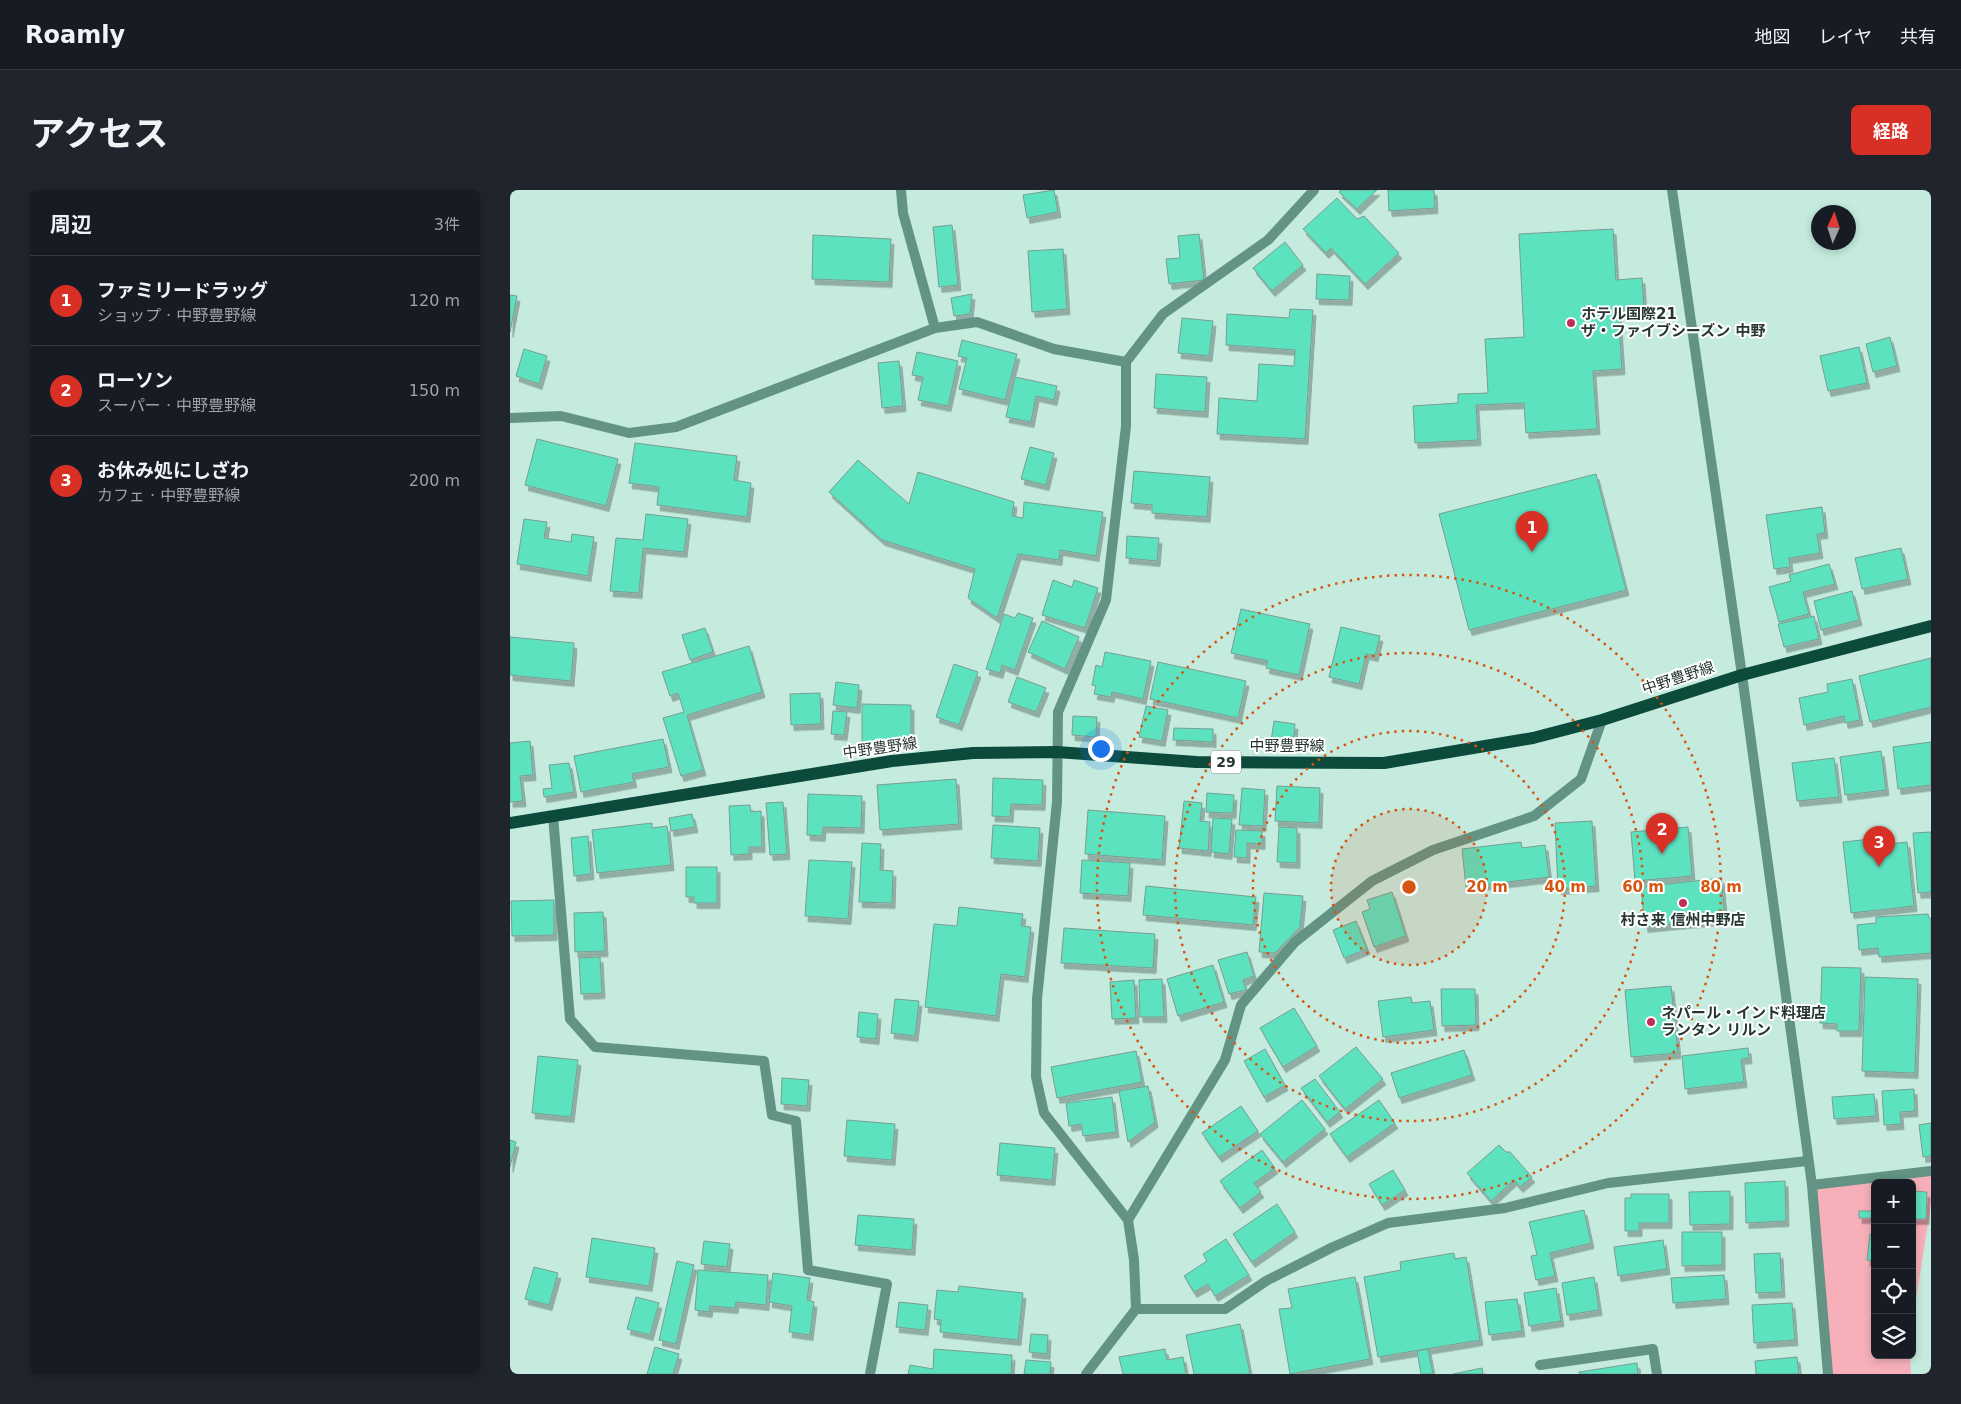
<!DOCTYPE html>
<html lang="ja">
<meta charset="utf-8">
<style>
:root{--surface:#171b24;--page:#20242c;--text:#f1f3f6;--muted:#9ea1a6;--line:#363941;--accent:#d93025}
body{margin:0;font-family:"DejaVu Sans","Noto Sans JP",sans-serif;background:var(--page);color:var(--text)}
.controls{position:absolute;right:15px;bottom:15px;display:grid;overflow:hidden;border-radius:8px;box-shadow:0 2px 8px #0003}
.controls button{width:45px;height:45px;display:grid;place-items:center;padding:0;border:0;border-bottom:1px solid var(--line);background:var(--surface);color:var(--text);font:25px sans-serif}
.compass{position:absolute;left:1301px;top:15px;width:45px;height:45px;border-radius:50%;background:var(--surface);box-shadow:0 2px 8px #0003;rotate:3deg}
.you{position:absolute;left:590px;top:558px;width:18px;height:18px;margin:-12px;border:4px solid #fff;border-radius:50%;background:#1a73e8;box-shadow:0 0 0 8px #1a73e833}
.badge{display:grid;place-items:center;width:32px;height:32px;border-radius:50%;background:var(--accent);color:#fff;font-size:16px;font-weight:700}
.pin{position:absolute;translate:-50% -41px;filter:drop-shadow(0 1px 2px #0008)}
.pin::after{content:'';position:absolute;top:26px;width:18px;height:15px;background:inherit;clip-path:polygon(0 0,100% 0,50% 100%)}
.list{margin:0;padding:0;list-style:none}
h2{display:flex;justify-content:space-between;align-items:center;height:65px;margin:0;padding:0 20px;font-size:21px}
h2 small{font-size:16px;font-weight:400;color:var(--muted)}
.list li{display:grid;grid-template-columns:32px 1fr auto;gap:15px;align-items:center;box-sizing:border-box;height:90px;padding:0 20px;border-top:1px solid var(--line)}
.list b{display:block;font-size:19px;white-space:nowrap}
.list p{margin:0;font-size:16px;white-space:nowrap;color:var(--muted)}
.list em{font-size:16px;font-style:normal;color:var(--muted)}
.icon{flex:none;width:28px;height:28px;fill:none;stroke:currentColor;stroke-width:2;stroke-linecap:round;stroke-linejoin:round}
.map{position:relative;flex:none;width:1421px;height:1184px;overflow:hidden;border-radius:8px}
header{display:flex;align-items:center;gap:30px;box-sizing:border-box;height:70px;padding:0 25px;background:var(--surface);border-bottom:1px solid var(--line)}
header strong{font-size:24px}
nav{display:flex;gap:28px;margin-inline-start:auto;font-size:18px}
.intro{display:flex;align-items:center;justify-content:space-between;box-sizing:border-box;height:120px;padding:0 30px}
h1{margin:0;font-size:35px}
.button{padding:12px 22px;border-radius:8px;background:var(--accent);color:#fff;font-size:18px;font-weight:700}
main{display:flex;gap:30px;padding:0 30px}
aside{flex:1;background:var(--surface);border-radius:8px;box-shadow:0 2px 8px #0003}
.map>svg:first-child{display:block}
</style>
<header>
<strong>Roamly</strong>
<nav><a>地図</a><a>レイヤ</a><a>共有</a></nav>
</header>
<div class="intro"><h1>アクセス</h1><a class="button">経路</a></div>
<main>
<aside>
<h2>周辺<small>3件</small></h2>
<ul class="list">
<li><span class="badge">1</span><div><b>ファミリードラッグ</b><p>ショップ · 中野豊野線</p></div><em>120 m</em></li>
<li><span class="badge">2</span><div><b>ローソン</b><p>スーパー · 中野豊野線</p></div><em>150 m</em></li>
<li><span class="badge">3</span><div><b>お休み処にしざわ</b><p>カフェ · 中野豊野線</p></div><em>200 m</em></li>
</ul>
</aside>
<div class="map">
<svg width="1421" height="1184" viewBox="0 0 1421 1184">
<defs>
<filter id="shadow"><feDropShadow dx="3" dy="5.5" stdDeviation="0" flood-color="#0004"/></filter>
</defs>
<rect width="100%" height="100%" fill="#c4ebde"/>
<!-- green -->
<polygon fill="#f7b0ba" points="1421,981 1421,1014 1402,1136 1402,993 1365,993 1365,1165 1400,1165 1401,1184 1318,1184 1302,995"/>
<!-- building -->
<g fill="#5de2c0" stroke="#789d91" filter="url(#shadow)">
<polygon points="544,0 548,22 517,28 513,5"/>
<polygon points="831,0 867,0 847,19 829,2"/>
<polygon points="878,0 924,0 925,18 879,21"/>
<polygon points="827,8 847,29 854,26 889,63 855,94 821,58 816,63 793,39"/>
<polygon points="442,35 448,95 429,97 423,37"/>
<polygon points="1103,39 1106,90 1132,88 1134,118 1108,119 1112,179 1083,181 1087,239 1016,243 1014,213 966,215 968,250 905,253 903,216 948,213 948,204 978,203 975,149 1014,147 1009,44"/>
<polygon points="689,44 694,90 659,94 656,69 670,68 668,46"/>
<polygon points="303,45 381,49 379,92 302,89"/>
<polygon points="775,52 793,75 762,101 743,78"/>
<polygon points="553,59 557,119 522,122 518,61"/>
<polygon points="807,84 840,86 839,110 806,109"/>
<polygon points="462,104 460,124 444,126 441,108"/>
<polygon points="0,105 7,106 0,142"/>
<polygon points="780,119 803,120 795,249 707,244 709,208 747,211 749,174 784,176 785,160 716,155 717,124 779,128"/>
<polygon points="672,128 703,131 699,166 668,163"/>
<polygon points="1380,147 1387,176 1363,182 1356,154"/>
<polygon points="452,150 507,164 495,210 449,199 457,168 448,166"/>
<polygon points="1349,157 1357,193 1318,201 1310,166"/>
<polygon points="14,159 37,166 29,194 6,186"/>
<polygon points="407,162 448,171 438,216 408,210 413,187 402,185"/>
<polygon points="389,171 393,216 372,218 368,173"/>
<polygon points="646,184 697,187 695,222 644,218"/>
<polygon points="505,187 547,196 544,210 526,206 521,232 496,227"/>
<polygon points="27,249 108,269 96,316 15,295"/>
<polygon points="125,253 227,266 224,290 241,293 237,327 147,315 149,297 119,293"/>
<polygon points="520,257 544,263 536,295 511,289"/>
<polygon points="348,270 399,314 408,282 504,312 502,326 513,328 514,312 593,322 586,366 550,360 549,370 508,364 487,428 458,408 465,379 372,350 319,302"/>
<polygon points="624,281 700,287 697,327 642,323 642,315 621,313"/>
<polygon points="1086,284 1116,400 959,440 929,324"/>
<polygon points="1312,317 1315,343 1307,344 1310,363 1279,368 1280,377 1264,379 1256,325"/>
<polygon points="136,324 178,329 174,362 133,358 129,403 100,401 106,348 133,350"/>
<polygon points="14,329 37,332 34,348 61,352 62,344 84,347 78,386 7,374"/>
<polygon points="617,346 649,348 647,371 616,368"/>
<polygon points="1391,358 1398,389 1352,399 1345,368"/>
<polygon points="1319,374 1325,394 1293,402 1299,424 1269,432 1259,397 1281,391 1279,385"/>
<polygon points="543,390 562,397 564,390 588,398 575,438 532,425"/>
<polygon points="1342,401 1349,430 1311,440 1304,411"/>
<polygon points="731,419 800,434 789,485 756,478 758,471 721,463"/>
<polygon points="508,423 523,428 505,480 492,475 490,483 476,479 494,424 505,428"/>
<polygon points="1304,426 1309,449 1274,457 1268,434"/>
<polygon points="532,431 569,447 555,479 518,462"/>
<polygon points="831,437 870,446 865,466 856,464 849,494 819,487"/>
<polygon points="195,438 203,462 180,470 172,445"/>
<polygon points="0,447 64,453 61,491 0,485"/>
<polygon points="239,456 252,502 177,525 193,580 171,586 153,528 174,522 168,503 160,506 152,482"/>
<polygon points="595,462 641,471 633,509 602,502 601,507 584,504 586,496 582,495 586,475 592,477"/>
<polygon points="1421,468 1421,517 1360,532 1349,486"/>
<polygon points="648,472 736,491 728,528 640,509"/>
<polygon points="444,474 468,482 449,535 426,527"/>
<polygon points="507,487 536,498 526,522 498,512"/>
<polygon points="1342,489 1350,530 1335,533 1334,526 1294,535 1289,508 1318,502 1317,494"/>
<polygon points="326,492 349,495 347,518 323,515"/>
<polygon points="310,503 311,534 281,535 280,504"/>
<polygon points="352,514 401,515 401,553 352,552"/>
<polygon points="636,516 658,520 652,551 629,547"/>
<polygon points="323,521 337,522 334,545 321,544"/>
<polygon points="563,526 587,527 586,547 562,545"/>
<polygon points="764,531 785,534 783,554 761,551"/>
<polygon points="664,538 703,539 703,552 663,550"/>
<polygon points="153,549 159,577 122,584 124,592 71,602 64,566"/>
<polygon points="20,551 23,585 10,586 13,611 0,612 0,553"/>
<polygon points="1421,552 1421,595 1388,599 1383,557"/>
<polygon points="1371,561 1376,600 1335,605 1330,567"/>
<polygon points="1324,568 1329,607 1287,611 1282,573"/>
<polygon points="59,573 64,602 34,607 33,599 42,598 39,575"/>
<polygon points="483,588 533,590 532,615 501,614 500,627 482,626"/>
<polygon points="446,589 449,634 370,640 367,595"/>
<polygon points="767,596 810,598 809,633 765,631"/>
<polygon points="732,598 755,600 753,636 729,635"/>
<polygon points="697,603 724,605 723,623 696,622"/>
<polygon points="298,604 352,606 351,638 313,637 312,646 297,645"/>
<polygon points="674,611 692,613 690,631 700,632 698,661 669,658"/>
<polygon points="273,612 277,664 260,665 256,613"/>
<polygon points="240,615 241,622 251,621 252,657 239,657 239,664 221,665 219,616"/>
<polygon points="578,620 655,626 652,670 575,664"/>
<polygon points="182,624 185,637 161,641 159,628"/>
<polygon points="703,628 722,629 719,664 701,662"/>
<polygon points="1082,631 1086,696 1048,699 1045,633"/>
<polygon points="142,633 142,638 157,636 161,675 87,683 82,640"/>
<polygon points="483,635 530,638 528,671 481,668"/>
<polygon points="769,637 787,638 787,673 767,672"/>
<polygon points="1178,637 1182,686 1125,691 1121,642"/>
<polygon points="726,640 752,641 752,654 737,653 737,668 724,667"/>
<polygon points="1421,642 1421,702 1408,703 1403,643"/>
<polygon points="78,646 81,684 64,686 61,648"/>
<polygon points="1361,649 1362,656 1397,652 1404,716 1341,723 1333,652"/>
<polygon points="1011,652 1012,658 1035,655 1039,687 956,697 952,659"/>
<polygon points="352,653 371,654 370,680 383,681 382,713 349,712"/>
<polygon points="299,670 342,672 338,729 295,726"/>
<polygon points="572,670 620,673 618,706 570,703"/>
<polygon points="176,677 207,677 207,713 184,713 184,707 176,707"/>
<polygon points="1211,688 1215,729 1135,737 1131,697"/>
<polygon points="636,696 746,707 743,735 633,725"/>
<polygon points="882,702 896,746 864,757 852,722 860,719 857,710"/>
<polygon points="754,703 793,706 790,737 765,763 749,762"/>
<polygon points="44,710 44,745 2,746 1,711"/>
<polygon points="449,717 513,724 511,736 521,737 515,787 491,784 486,826 415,817 424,734 447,736"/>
<polygon points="93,722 95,761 65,762 64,723"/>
<polygon points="1418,724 1419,728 1421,728 1421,763 1369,767 1368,758 1349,760 1347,735 1366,733 1366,727"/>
<polygon points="846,731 857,759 834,768 823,740"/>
<polygon points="554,738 645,744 643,778 551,773"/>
<polygon points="737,762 744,786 733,790 736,800 719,804 708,770"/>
<polygon points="90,767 92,803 71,804 69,768"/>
<polygon points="703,775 714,812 668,826 657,789"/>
<polygon points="1312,777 1351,778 1349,841 1327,841 1327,834 1310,833"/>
<polygon points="1355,787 1408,789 1405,883 1352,881"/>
<polygon points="652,789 654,827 630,827 629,790"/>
<polygon points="624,790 626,828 602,829 600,792"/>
<polygon points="1161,796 1168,863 1121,867 1115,800"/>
<polygon points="931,799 965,799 966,835 932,836"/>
<polygon points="901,807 902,813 920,811 924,840 873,847 868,811"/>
<polygon points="385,809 409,811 405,846 381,843"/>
<polygon points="784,818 807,856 773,877 750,838"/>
<polygon points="349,822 368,824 366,849 347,847"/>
<polygon points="846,857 873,889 835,919 809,886"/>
<polygon points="1238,858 1239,868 1231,869 1234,892 1175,899 1172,866"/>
<polygon points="755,859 775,895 754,907 734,871"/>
<polygon points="954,860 962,885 889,908 881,883"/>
<polygon points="626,861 632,892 547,908 541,877"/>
<polygon points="28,866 68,870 61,927 22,923"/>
<polygon points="272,888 299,890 297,916 271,914"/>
<polygon points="805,889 830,922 817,932 791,898"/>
<polygon points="638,896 645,932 618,952 609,901"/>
<polygon points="1404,899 1405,921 1390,922 1391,934 1374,935 1372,901"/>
<polygon points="1364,904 1366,926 1324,929 1322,907"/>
<polygon points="602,907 606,942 573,946 571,934 559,936 556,913"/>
<polygon points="792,910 815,939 773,972 750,944"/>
<polygon points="869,910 885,933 837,967 820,944"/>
<polygon points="731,916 748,941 709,967 692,943"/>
<polygon points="337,930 385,934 382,970 334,966"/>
<polygon points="1421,933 1421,966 1413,967 1409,935"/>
<polygon points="0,950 6,952 0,977"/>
<polygon points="490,953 545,958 542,990 487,985"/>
<polygon points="989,955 996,962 1000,962 1022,987 1010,997 1004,990 981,1011 957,983"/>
<polygon points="752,960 765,978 744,993 751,1002 730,1018 710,991"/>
<polygon points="883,980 895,1000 872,1015 859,994"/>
<polygon points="1275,991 1276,1031 1236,1033 1235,993"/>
<polygon points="1220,1001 1220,1034 1180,1035 1179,1002"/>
<polygon points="1402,1001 1417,1002 1416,1029 1402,1029"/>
<polygon points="1121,1004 1159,1004 1159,1033 1129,1033 1129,1041 1115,1041 1115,1008 1121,1008"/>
<polygon points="767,1014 785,1042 742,1072 723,1044"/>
<polygon points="1074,1020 1081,1053 1040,1063 1045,1086 1026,1090 1021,1066 1027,1065 1019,1032"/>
<rect x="1349" y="1021" width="13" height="7"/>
<polygon points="348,1025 404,1029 402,1060 345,1055"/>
<polygon points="1172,1042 1212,1042 1212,1075 1172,1076"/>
<polygon points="1360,1044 1365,1045 1365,1071 1357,1070"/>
<polygon points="82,1048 145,1058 139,1096 76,1087"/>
<polygon points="716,1049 739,1085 705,1106 698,1094 684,1102 674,1086 697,1071 693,1064"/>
<polygon points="1153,1050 1157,1079 1108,1086 1104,1057"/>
<polygon points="194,1051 220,1054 217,1077 191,1074"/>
<polygon points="944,1063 945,1069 956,1067 970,1150 868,1167 854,1087 891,1080 890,1072"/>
<polygon points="1270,1063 1272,1102 1246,1103 1244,1064"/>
<polygon points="167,1071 184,1075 166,1154 149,1150"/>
<polygon points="24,1077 48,1083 39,1115 15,1109"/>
<polygon points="188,1080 258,1085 256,1115 226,1112 225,1118 200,1116 199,1122 185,1120"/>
<polygon points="263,1083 300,1088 297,1110 304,1112 300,1145 279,1142 282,1116 259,1112"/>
<polygon points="1214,1085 1216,1109 1163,1113 1161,1088"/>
<polygon points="845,1087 860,1169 780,1184 769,1119 782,1118 778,1099"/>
<polygon points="1084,1087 1089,1120 1057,1125 1052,1093"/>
<polygon points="449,1096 513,1103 508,1150 430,1142 431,1130 424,1129 427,1100 448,1102"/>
<polygon points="1046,1098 1051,1131 1019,1136 1014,1103"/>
<polygon points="126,1107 149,1113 140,1145 117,1139"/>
<polygon points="1007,1109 1012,1141 979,1145 975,1112"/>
<polygon points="389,1112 418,1115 415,1140 386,1137"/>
<polygon points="1282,1113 1285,1150 1244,1153 1242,1115"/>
<polygon points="730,1134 740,1184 684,1184 676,1145"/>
<polygon points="521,1144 538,1145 537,1164 519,1162"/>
<polygon points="145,1157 169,1164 163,1184 137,1184"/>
<polygon points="424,1159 502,1165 501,1184 398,1184 400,1175 423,1179"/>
<polygon points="655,1159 657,1170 673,1167 676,1184 613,1184 609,1167"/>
<polygon points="918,1159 923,1184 911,1184 907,1161"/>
<polygon points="1287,1167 1289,1184 1246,1184 1245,1171"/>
<polygon points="516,1170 541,1172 540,1184 514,1184"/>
<polygon points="1127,1173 1128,1184 1069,1184 1069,1182"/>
<polygon points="972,1178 973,1184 943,1184"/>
</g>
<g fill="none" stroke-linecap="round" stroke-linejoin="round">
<!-- minor -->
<g stroke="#629384" stroke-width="10">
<polyline points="391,0 393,23 425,138"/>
<polyline points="0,228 51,226 119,243 166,237 425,138 467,132 544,159 616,172"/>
<polyline points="43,626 60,829 85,857 254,871 262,925 286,931 298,1080 377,1094 360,1184"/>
<polyline points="1302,995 1421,981"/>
<polyline points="618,1030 715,870 731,815 785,752 862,691 923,660 1024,626 1071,589 1092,530"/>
<polyline points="626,1119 715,1119 756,1091 823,1057 878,1033 995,1018 1098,993 1297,971"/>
<polyline points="1030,1175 1143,1159 1147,1184"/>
<polyline points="576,1184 626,1119 624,1070 618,1030 534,923 526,887 527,809 547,612 548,522 596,410 616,236 616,172 653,124 758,50 804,0"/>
</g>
<!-- tertiary -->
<polyline stroke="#629384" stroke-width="10" points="1162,0 1232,485 1302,995 1318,1184"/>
<!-- primary -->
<polyline stroke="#0c4a3c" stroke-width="12" points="0,633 382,571 463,563 547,562 686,572 874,573 1023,548 1092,530 1232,485 1421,436"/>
</g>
<!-- distance rings -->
<circle cx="899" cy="697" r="78" fill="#d55610" fill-opacity=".12"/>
<g fill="none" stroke="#d55610" stroke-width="2.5" stroke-dasharray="2.5 5">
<circle cx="899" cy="697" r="78"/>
<circle cx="899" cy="697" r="156"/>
<circle cx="899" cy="697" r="234"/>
<circle cx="899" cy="697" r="312"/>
</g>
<!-- markers -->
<g fill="#bf2f55" stroke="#fff" stroke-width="2">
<circle cx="1061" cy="133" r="5"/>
<circle cx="1173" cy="713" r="5"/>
<circle cx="1141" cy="832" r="5"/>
</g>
<g text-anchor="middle" stroke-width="4" stroke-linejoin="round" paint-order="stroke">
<!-- shield labels -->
<rect fill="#fff" stroke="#67726f" stroke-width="1" x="701" y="560.5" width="30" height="23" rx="4"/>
<g font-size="14" font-weight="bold" fill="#263631">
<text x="716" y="577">29</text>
</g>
<!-- poi labels -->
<g font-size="15" font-weight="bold" fill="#263631" stroke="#fff" text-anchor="start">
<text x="1071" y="129">ホテル国際21<tspan x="1071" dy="17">ザ・ファイブシーズン 中野</tspan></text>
<text x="1173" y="735" text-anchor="middle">村さ来 信州中野店</text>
<text x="1151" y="828">ネパール・インド料理店<tspan x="1151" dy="17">ランタン リルン</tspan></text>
</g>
<!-- street labels -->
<g font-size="15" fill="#263631" stroke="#fff">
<text transform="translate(1168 488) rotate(-18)" y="5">中野豊野線</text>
<text x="777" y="561">中野豊野線</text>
<text transform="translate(370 558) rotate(-8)" y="5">中野豊野線</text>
</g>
</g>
<circle cx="899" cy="697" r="8" fill="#d55610" stroke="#fff" stroke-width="2.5"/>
<g font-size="15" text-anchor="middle" font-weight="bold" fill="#d55610" stroke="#fff" stroke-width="4" stroke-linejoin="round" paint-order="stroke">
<text x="977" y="702">20 m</text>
<text x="1055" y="702">40 m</text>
<text x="1133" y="702">60 m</text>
<text x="1211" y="702">80 m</text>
</g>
</svg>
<div class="controls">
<button>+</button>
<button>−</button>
<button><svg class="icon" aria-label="locate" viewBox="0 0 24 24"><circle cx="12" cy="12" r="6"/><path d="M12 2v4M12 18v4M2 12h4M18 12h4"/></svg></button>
<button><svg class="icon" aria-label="layers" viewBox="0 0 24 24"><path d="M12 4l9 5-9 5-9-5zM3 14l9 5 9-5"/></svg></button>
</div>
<svg class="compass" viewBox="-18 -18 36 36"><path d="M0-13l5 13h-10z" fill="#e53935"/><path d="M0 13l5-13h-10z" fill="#9ea1a6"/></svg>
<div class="you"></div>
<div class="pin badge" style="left:1022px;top:362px">1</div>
<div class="pin badge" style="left:1152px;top:664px">2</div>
<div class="pin badge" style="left:1369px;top:677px">3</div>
</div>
</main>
